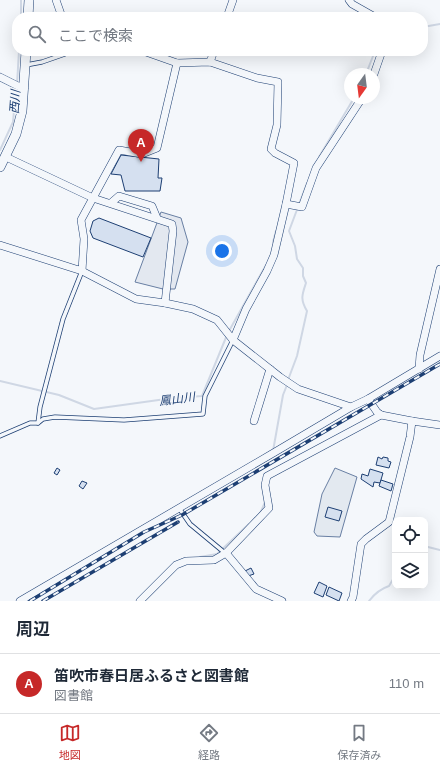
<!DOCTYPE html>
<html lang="ja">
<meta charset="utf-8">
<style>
:root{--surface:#fff;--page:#f6f6f7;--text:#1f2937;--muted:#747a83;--line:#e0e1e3;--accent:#c62828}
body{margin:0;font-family:Helvetica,"Noto Sans JP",sans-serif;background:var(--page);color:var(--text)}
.controls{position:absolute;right:12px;bottom:12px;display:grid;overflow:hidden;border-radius:8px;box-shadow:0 4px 16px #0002}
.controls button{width:36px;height:36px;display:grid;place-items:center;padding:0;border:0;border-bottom:1px solid var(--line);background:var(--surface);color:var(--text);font:20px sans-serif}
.compass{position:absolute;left:344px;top:68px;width:36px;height:36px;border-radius:50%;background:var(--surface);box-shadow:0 4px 16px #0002;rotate:194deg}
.you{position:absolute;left:222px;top:251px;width:14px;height:14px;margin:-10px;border:3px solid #fff;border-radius:50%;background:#1a73e8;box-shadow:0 0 0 6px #1a73e833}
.badge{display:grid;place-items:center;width:26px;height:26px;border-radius:50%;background:var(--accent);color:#fff;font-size:13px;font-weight:700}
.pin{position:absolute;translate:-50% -33px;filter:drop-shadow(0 1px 2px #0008)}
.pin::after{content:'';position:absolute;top:21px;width:14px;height:12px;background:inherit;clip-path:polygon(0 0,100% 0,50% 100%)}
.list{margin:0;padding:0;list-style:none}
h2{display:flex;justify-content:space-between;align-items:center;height:52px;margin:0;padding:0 16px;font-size:17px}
h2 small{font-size:13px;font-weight:400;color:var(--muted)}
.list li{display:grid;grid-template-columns:26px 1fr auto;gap:12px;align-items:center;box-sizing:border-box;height:60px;padding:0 16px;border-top:1px solid var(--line)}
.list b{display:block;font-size:15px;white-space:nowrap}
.list p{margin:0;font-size:13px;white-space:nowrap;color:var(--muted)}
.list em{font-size:13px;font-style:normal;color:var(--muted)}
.icon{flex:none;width:22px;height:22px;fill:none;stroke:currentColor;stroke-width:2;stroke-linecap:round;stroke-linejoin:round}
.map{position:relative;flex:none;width:440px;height:601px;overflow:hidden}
.search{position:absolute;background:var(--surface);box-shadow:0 4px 16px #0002;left:12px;right:12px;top:12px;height:44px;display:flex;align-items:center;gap:10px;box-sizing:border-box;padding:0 14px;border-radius:16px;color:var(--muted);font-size:15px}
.sheet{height:112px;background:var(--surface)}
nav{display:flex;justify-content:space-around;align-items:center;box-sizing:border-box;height:56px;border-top:1px solid var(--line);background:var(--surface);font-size:11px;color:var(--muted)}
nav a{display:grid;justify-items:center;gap:2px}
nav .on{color:var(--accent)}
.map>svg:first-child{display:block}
</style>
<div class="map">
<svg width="440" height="601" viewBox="0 0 440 601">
<rect width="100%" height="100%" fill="#f4f7fb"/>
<!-- green -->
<polygon fill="#e3e9f0" stroke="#687fa3" points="335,468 357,477 340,537 317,536 314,532 322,494"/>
<!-- parking -->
<polygon fill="#e3e8f0" stroke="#687fa3" points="161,212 181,218 188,242 175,289 163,289 135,282"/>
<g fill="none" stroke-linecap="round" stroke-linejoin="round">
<!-- stream -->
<g stroke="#cfd7e4" stroke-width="2">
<polyline points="21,17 21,0"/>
<polyline points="423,27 440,24"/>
<polyline points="366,74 375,51"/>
<polyline points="17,84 19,51"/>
<polyline points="0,150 13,122 16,88"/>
<polyline points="319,157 354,98"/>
<polyline points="273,242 276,231"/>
<polyline points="229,331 266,265"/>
<path d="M288,380l9,-24 10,-45c-7,-12 -5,-16 -1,-28l-3,-7v-8l-6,-9 -2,-13 -6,-15 18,-48"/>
<polyline points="0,381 59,395 94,409 173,398 202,396 227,335"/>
<polyline points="273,451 283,395 287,385"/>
<polyline points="260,514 265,502"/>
<polyline points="428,547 440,550"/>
<polyline points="200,557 217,554 249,524"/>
<path d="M369,601c6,-8 11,-12 20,-15l6,-10"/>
</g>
</g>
<!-- building -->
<g fill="#d5e0f0" stroke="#1d3f73">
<polygon points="121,155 159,159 158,178 162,178 160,191 125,191 121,175 111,174"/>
<polygon points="99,218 151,238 143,257 93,238 90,231 93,221"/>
<polygon points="378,457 382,459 383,457 388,458 388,461 391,462 389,468 376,465"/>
<polygon points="57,468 60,470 57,475 54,473"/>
<polygon points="370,469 383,473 380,483 374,482 373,487 361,479 362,474 368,476"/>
<polygon points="381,480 393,484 391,491 379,486"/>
<polygon points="82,481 87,483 83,489 79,486"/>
<polygon points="328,507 342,511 339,521 325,517"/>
<polygon points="251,568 254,574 248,576 245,571"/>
<polygon points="319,582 327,586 323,597 314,593"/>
<polygon points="329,587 342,593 339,601 326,595"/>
</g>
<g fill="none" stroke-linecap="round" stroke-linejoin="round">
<!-- lane casing -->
<g stroke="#1d3f73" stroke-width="5">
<g id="lane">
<polyline points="26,65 42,62 65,54 65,51"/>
<polyline points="38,423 40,407 63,319 82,271"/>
<polyline points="0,436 30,423 38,423 43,419 55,417 124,420 203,414 205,396 233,340"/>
<polyline points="179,508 190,524 225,553"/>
</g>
</g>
<!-- street casing -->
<g stroke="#1d3f73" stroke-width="8">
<g id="street">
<polyline points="56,0 62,17"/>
<polyline points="349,0 352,4 375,17"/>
<polyline points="227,17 233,0"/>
<polyline points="143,51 177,63 210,62 257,78 278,82 277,125 271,149 275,153 294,163 286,204 274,255 267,271 246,309 233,340"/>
<polyline points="210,62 214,51"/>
<polyline points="374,74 382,51"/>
<polyline points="0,77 24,89"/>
<polyline points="6,157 93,198 172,224 173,231 165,303"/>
<polyline points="111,203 119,196 152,206 157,218"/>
<polyline points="286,204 302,207 316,168 362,98"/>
<polyline points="0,245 82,271 84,239 81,220 119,150 142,154 157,148 177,63"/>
<polyline points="82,271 136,299 165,303 193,309 217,320 233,340 280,377 298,389 351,407 368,399 440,356"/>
<polyline points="419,369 420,355 440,269"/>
<polyline points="368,399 377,412 381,415 412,421 440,425"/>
<polyline points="254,421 270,369"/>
<polyline points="226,553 256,589 282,601"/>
<polyline points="20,601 275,452 351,407"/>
<polyline points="140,601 176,565 186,561 214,560 226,553 269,508 265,485 267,476 381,415"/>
<polyline points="351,601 353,597 361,544 366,539 389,522 410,437 412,421"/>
</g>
</g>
<!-- secondary casing -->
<g stroke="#1d3f73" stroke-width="10">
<g id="secondary">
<polyline points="28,17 29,0"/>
<polyline points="0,167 16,134 22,111 26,51"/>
</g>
</g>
<!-- lane -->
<use href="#lane" stroke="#f4f7fb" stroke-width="3.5"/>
<!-- street -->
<use href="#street" stroke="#f4f7fb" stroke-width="7"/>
<!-- secondary -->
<use href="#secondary" stroke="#f4f7fb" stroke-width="9"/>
<!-- rail casing -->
<g stroke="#1d3f73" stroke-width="3.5">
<g id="rail">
<polyline points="30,601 144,532 182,515 440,364"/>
<polyline points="43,601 178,522"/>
</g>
</g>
<!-- rail -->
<use href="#rail" stroke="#f4f7fb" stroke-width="2" stroke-dasharray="6" stroke-linecap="butt"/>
</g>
<g text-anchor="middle" stroke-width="3" stroke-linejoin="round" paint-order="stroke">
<!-- water labels -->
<g font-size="12" font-style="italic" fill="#1d3f73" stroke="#f4f7fb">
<text transform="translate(15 102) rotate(-86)" y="4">西川</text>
<text transform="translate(177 399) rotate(-7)" y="4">鳳山川</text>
</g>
</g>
</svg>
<div class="controls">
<button><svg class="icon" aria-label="locate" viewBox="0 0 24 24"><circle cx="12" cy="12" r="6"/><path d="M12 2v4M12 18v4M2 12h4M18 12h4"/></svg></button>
<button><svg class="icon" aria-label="layers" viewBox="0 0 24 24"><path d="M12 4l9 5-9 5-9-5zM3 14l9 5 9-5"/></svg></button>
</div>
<svg class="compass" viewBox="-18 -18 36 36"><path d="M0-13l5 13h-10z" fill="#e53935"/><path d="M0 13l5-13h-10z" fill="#747a83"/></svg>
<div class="you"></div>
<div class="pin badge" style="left:141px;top:162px">A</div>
<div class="search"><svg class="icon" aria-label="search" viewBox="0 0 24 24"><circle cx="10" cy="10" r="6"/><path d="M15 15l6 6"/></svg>ここで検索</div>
</div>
<section class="sheet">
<h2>周辺<small></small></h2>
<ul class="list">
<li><span class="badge">A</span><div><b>笛吹市春日居ふるさと図書館</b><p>図書館</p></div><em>110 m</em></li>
</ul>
</section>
<nav>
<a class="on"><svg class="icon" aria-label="map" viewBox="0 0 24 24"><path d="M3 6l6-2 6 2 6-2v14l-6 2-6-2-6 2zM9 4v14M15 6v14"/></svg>地図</a>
<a><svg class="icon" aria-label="directions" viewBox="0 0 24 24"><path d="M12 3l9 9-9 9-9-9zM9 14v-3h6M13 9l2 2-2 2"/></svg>経路</a>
<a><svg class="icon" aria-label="saved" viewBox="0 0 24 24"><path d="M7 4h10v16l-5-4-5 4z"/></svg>保存済み</a>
</nav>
